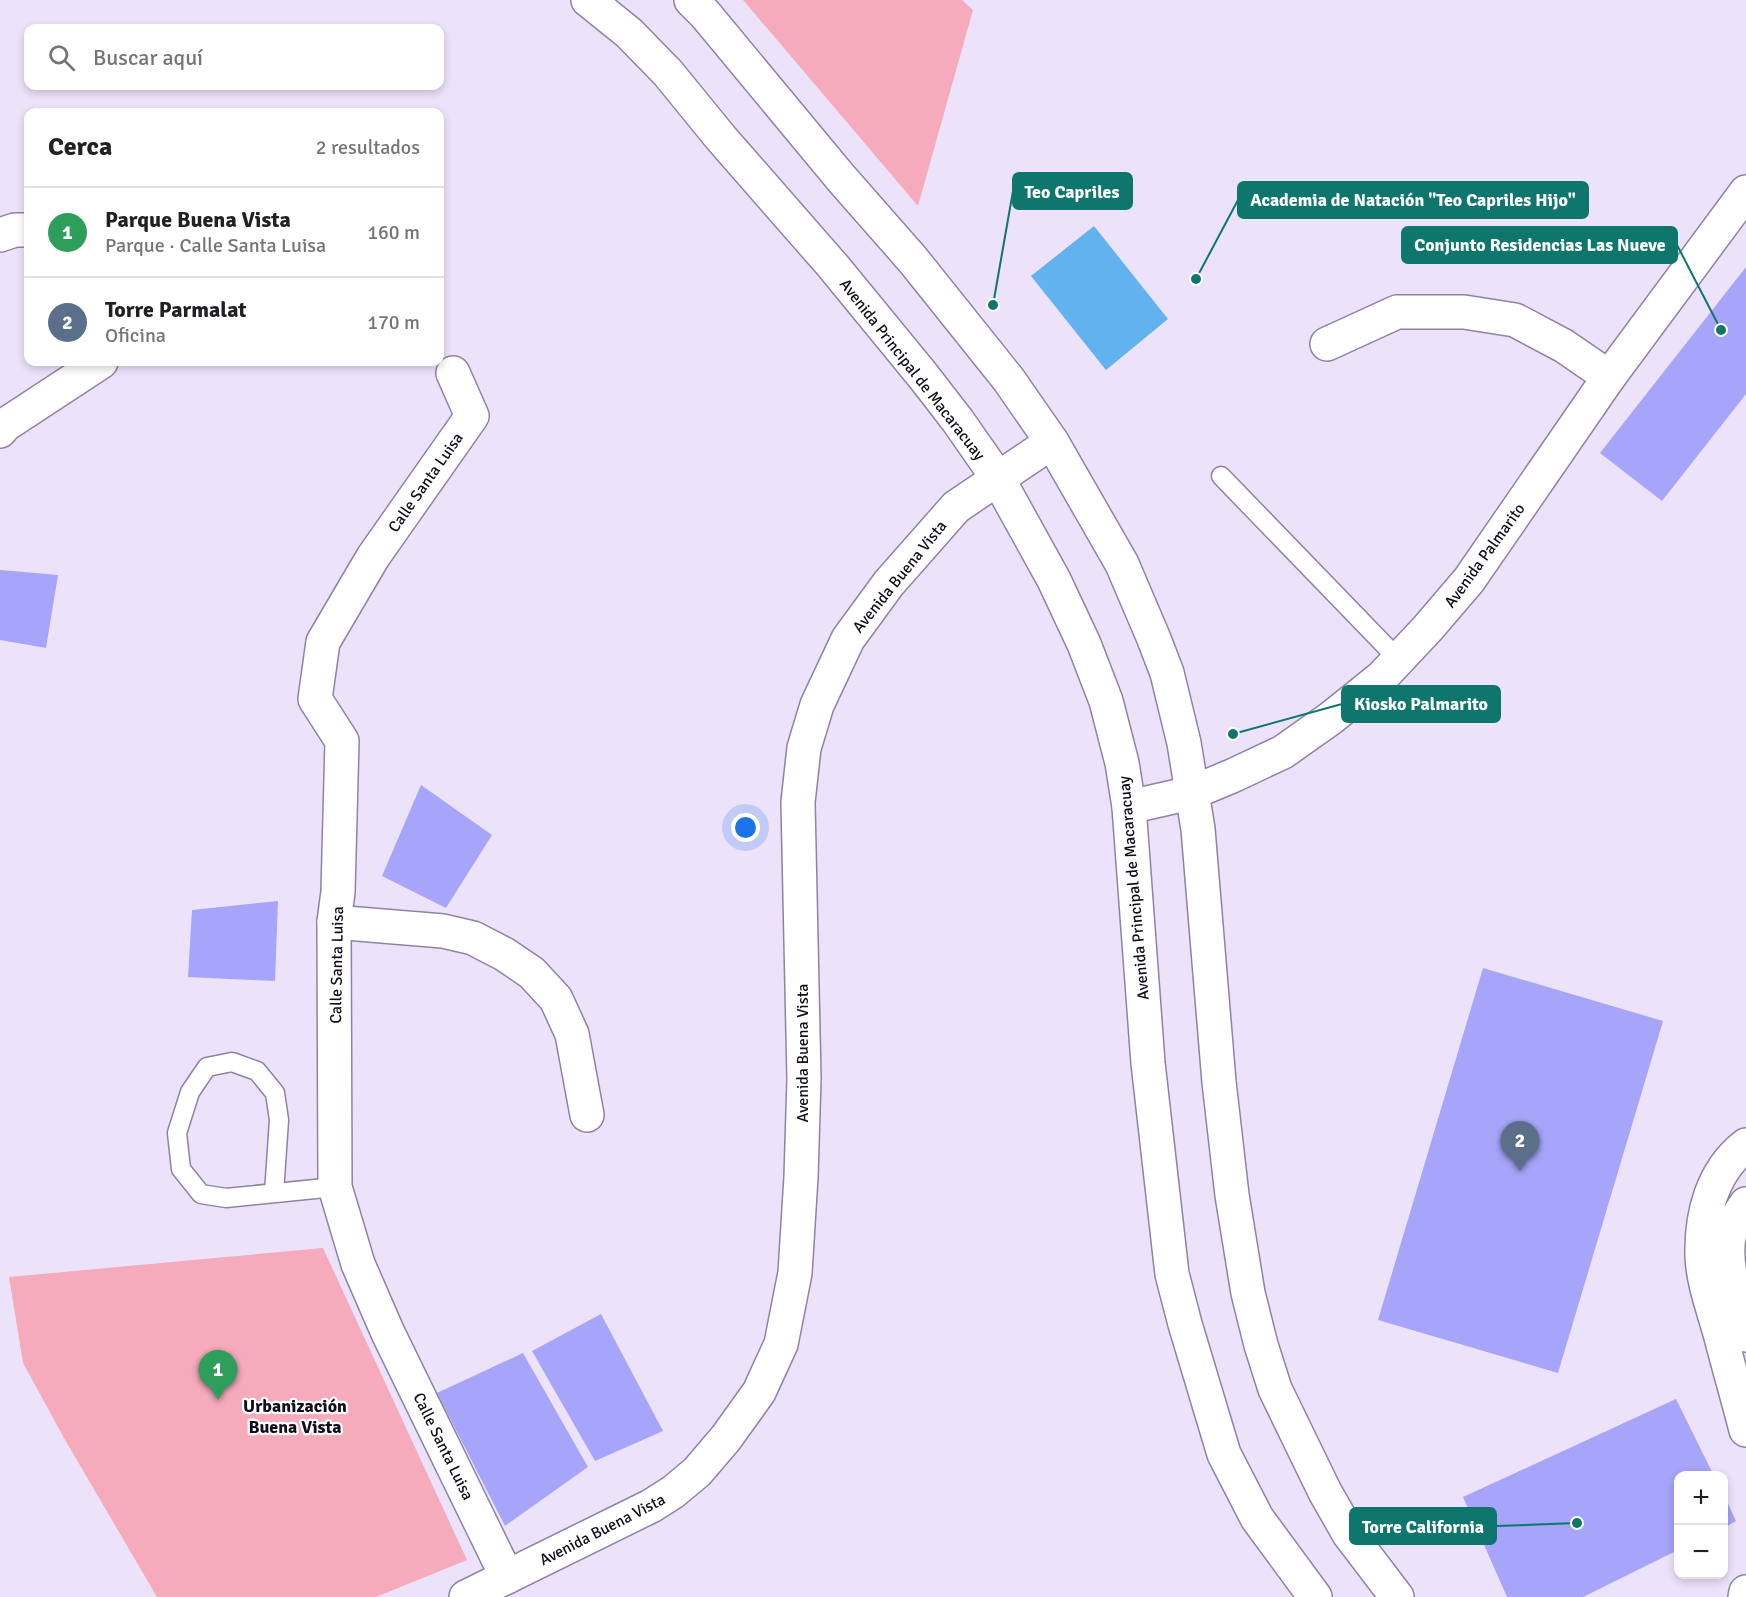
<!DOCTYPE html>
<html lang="es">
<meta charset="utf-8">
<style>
:root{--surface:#fff;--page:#f2f2f2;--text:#202124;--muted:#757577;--line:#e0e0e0;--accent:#566c1c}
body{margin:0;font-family:Signika,sans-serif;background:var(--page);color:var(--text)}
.controls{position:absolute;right:18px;bottom:18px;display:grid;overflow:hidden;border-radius:12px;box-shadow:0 3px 9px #0003}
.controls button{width:54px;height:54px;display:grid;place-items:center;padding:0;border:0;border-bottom:2px solid var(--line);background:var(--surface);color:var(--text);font:30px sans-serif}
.you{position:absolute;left:746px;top:828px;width:21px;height:21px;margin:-15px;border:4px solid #fff;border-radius:50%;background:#1a73e8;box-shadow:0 0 0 9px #1a73e833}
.badge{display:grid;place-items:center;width:39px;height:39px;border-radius:50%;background:var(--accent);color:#fff;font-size:20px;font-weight:700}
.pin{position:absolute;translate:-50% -50px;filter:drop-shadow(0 2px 3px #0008)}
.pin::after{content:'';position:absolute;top:32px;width:21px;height:18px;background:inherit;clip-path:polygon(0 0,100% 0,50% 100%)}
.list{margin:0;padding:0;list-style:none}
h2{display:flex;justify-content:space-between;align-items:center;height:78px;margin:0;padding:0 24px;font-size:26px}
h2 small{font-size:20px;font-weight:400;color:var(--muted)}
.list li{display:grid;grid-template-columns:39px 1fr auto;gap:18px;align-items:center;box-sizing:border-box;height:90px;padding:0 24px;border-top:2px solid var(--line)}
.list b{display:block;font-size:22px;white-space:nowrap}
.list p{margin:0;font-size:20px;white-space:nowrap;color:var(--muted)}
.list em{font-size:20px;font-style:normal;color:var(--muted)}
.icon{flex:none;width:33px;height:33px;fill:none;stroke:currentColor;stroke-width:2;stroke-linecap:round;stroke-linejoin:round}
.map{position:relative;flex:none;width:1746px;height:1597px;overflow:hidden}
.search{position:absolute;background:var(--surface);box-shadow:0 3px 9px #0003;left:24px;top:24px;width:420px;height:66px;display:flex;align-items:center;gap:15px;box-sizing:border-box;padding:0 21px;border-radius:12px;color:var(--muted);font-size:22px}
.panel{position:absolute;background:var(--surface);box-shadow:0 3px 9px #0003;left:24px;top:108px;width:420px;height:258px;border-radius:12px}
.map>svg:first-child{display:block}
</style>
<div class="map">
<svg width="1746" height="1597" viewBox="0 0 1746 1597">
<rect width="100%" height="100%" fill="#ece3fa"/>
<!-- green -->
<g fill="#f5abbc">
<polygon points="743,0 962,0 973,10 918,206"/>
<polygon points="323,1248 467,1560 376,1597 157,1597 64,1438 23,1363 9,1277"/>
</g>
<!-- water -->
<polygon fill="#62b2f0" points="1094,226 1168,319 1106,370 1031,276"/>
<!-- building -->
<g fill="#a6a5f9">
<polygon points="1746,267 1746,394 1662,501 1600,453"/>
<polygon points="0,570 58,575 46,648 0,640"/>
<polygon points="421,785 492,835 446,908 382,876"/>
<polygon points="278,901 275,981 188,977 192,910"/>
<polygon points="1483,968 1663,1021 1558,1373 1378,1320"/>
<polygon points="601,1314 663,1431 595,1461 532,1351"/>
<polygon points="523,1353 588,1467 505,1526 437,1393"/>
<polygon points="1676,1399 1714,1476 1678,1476 1678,1550 1583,1597 1507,1597 1463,1497"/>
<polygon points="1724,1495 1736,1521 1724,1528"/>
</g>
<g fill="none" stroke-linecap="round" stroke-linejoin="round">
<!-- lane casing -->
<g stroke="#9082a4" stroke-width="21">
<g id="lane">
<polyline points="1221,476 1399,660"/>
<polyline points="274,1193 279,1120 275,1093 257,1071 232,1062 207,1067 190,1092 177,1133 181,1169 201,1194 226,1198 335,1187"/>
</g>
</g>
<!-- street casing -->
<g stroke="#9082a4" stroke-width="36">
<g id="street">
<polyline points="0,235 15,230 28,230"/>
<polyline points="1327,344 1397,312 1464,312 1515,320 1564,346 1609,377"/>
<polyline points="453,373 472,416 373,557 323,642 315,699 342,741 338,892 334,922 335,1187 358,1264 388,1333 507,1577"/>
<polyline points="0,431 5,425 101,362"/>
<polyline points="1129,807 1191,793 1232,776 1283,752 1331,718 1382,677 1428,628 1469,580 1609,377 1746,192"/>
<polyline points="334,922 443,931 473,938 504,954 532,973 556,999 572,1034 587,1115"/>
<polyline points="466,1597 651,1506 673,1492 697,1472 726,1438 759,1392 781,1344 795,1273 801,1177 804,1079 798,802 804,748 817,705 848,639 889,583 956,507 1052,442"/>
</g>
</g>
<!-- secondary casing -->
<g stroke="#9082a4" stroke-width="36">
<g id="secondary">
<polyline points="588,0 629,33 668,73 721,138 833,266 924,377 958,421 997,477 1054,580 1084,644 1106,701 1122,763 1129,807 1148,1063 1172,1274 1185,1324 1224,1454 1257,1518 1315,1597"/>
<polyline points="691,0 705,14 841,178 913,260 1009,380 1052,442 1122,564 1154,639 1167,673 1184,743 1198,829 1219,1082 1232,1195 1248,1293 1261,1345 1275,1389 1325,1492 1349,1534 1397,1597"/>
<path d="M1746,1145c-34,26 -45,70 -44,111 1,27 12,55 19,81 8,31 17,62 25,93"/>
<path d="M1746,1204c-6,9 -13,18 -16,29 -8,28 7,75 16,102"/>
<polyline points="1745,1597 1746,1592"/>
</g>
</g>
<!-- lane -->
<use href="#lane" stroke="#fff" stroke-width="18"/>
<!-- street -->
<use href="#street" stroke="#fff" stroke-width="33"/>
<!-- secondary -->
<use href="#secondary" stroke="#fff" stroke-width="33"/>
</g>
<g text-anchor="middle" stroke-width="4.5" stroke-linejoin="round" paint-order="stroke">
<!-- street labels -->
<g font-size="16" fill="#120d19" stroke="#fff">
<text transform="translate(913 369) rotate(52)" y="6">Avenida Principal de Macaracuay</text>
<text transform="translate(425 482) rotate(-55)" y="6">Calle Santa Luisa</text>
<text transform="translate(1484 555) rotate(-54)" y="6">Avenida Palmarito</text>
<text transform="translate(899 576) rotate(-51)" y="6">Avenida Buena Vista</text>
<text transform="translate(1133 888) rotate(-95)" y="6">Avenida Principal de Macaracuay</text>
<text transform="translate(336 965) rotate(-89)" y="6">Calle Santa Luisa</text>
<text transform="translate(802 1053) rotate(-90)" y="6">Avenida Buena Vista</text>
<text transform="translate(444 1446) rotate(64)" y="6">Calle Santa Luisa</text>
<text transform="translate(602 1529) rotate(-27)" y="6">Avenida Buena Vista</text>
</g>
<!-- neighbourhood labels -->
<g font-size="18" font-weight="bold" fill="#120d19" stroke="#fff">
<text x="295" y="1412">Urbanización<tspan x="295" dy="21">Buena Vista</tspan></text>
</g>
</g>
<!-- callouts -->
<path fill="none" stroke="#0f766e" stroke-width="2" d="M993 305L1013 191M1196 279L1238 200M1721 330L1677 245M1233 734L1342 704M1577 1523L1496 1526"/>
<g fill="#0f766e" stroke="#fff" stroke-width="2">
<circle cx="993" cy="305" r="6"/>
<circle cx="1196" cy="279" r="6"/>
<circle cx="1721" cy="330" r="6"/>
<circle cx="1233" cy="734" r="6"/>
<circle cx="1577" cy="1523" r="6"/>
</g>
<g fill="#0f766e" stroke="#0f766e" stroke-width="2">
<rect x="1013" y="173" width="119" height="36" rx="6"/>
<rect x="1238" y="182" width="350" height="36" rx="6"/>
<rect x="1402" y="227" width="275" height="36" rx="6"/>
<rect x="1342" y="686" width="158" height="36" rx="6"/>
<rect x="1350" y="1508" width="146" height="36" rx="6"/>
</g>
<g font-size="18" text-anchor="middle" font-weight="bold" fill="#fff">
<text x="1072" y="198">Teo Capriles</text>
<text x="1413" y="206">Academia de Natación "Teo Capriles Hijo"</text>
<text x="1540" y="251">Conjunto Residencias Las Nueve</text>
<text x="1421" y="710">Kiosko Palmarito</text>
<text x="1423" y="1533">Torre California</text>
</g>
</svg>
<div class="controls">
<button>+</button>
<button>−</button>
</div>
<div class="you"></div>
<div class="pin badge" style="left:218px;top:1400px;background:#2e9e5b">1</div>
<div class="pin badge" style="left:1520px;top:1171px;background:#5c6f8a">2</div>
<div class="search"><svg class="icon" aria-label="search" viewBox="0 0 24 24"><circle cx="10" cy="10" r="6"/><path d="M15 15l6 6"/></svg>Buscar aquí</div>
<section class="panel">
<h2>Cerca<small>2 resultados</small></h2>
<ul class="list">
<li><span class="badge" style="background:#2e9e5b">1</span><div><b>Parque Buena Vista</b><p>Parque · Calle Santa Luisa</p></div><em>160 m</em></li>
<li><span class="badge" style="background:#5c6f8a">2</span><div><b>Torre Parmalat</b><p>Oficina</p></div><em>170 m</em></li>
</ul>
</section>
</div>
